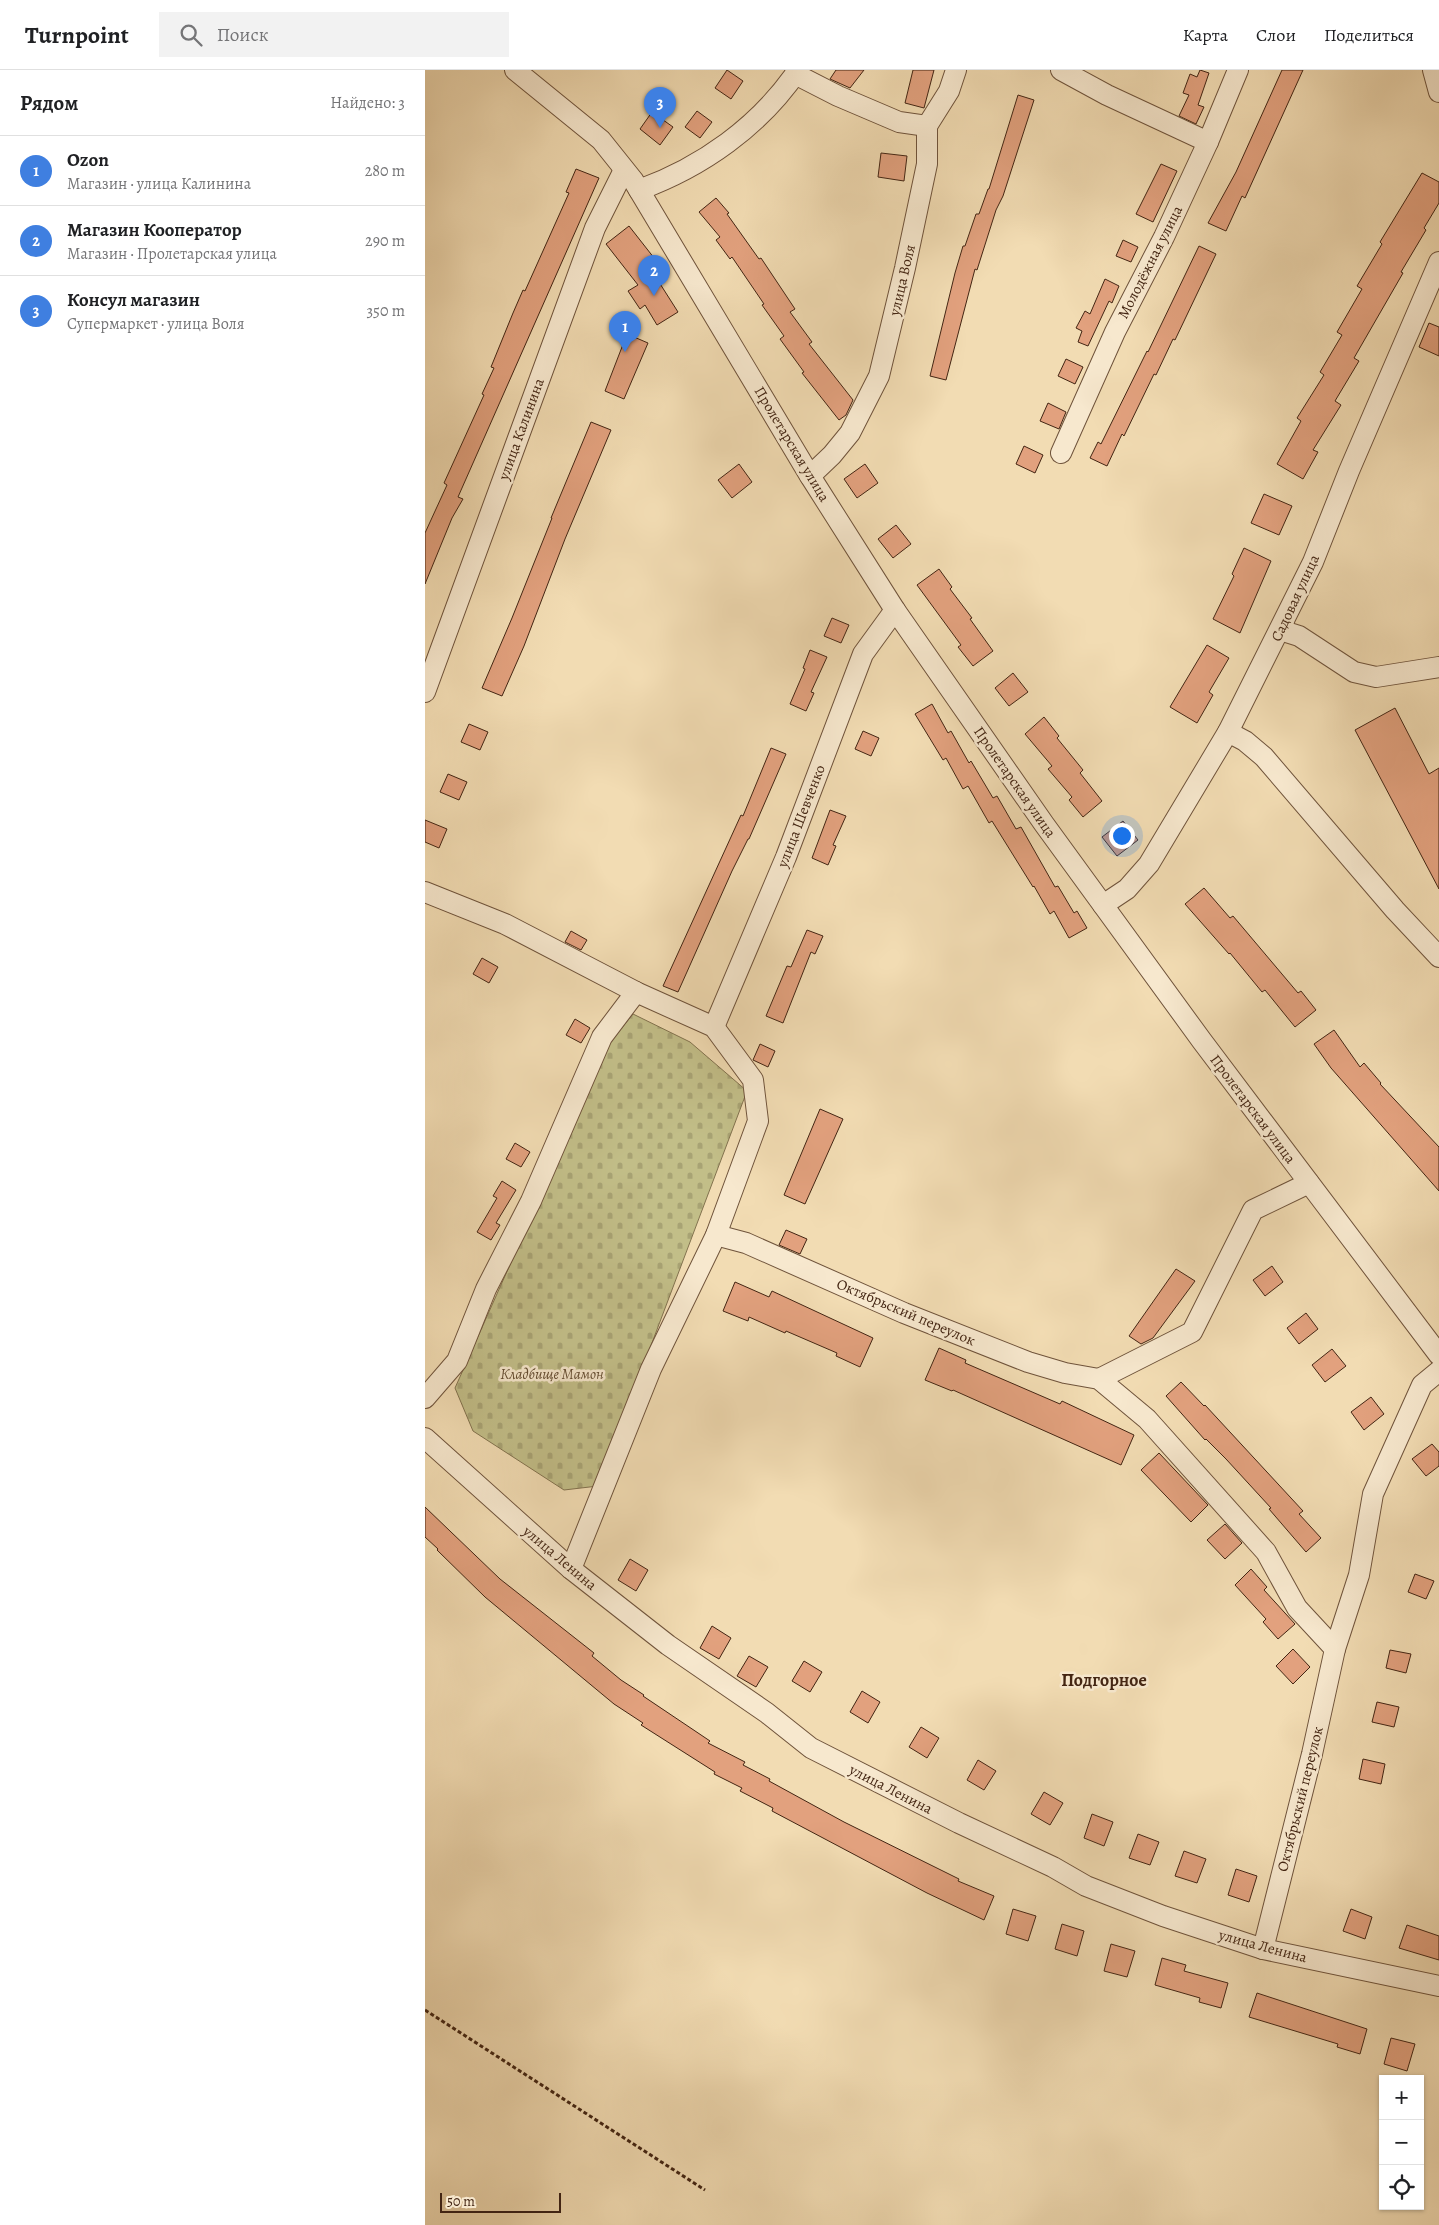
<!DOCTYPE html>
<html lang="ru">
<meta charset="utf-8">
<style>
:root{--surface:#fff;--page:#f2f2f2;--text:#202124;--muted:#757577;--line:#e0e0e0;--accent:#8f2418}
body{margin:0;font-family:Alegreya,serif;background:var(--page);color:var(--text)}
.controls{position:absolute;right:15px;bottom:15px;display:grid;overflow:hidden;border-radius:0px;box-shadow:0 1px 4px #0004}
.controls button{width:45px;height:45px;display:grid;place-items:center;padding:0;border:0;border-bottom:1px solid var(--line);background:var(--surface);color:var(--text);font:25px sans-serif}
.scale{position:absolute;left:15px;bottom:12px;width:121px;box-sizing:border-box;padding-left:5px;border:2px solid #432513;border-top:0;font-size:14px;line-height:18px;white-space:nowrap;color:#432513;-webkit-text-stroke:4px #f7e8ce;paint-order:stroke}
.you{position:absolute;left:696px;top:765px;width:18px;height:18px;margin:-12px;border:4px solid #fff;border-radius:50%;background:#1a73e8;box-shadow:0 0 0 8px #1a73e833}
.badge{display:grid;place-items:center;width:32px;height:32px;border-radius:50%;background:var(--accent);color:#fff;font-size:16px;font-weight:700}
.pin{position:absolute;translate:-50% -41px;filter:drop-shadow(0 1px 2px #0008)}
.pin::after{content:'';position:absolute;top:26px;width:18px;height:15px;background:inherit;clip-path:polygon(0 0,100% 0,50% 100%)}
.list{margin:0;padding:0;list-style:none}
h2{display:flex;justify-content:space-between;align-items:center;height:65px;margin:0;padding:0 20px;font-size:21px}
h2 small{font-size:16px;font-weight:400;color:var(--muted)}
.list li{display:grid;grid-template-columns:32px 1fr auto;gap:15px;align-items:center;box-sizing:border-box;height:70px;padding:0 20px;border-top:1px solid var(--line)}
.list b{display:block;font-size:19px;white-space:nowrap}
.list p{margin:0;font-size:16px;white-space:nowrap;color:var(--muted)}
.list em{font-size:16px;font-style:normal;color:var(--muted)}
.icon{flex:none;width:28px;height:28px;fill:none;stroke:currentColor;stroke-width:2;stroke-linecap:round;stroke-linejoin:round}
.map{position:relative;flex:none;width:1014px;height:2155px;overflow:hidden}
header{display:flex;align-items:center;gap:30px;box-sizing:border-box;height:70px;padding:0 25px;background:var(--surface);border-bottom:1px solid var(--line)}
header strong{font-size:24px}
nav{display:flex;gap:28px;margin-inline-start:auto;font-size:18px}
.search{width:350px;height:45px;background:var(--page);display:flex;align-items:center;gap:12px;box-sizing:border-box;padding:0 18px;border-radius:0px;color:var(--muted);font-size:19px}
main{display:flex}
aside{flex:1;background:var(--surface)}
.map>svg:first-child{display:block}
</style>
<header>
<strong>Turnpoint</strong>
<div class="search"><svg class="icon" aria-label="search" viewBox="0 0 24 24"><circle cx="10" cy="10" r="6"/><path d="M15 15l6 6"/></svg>Поиск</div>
<nav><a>Карта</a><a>Слои</a><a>Поделиться</a></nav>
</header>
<main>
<aside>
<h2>Рядом<small>Найдено: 3</small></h2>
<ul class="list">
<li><span class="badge" style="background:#3f7fe0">1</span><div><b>Ozon</b><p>Магазин · улица Калинина</p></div><em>280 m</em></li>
<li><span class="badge" style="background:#3f7fe0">2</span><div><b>Магазин Кооператор</b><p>Магазин · Пролетарская улица</p></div><em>290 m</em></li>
<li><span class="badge" style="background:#3f7fe0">3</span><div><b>Консул магазин</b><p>Супермаркет · улица Воля</p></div><em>350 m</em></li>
</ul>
</aside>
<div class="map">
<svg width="1014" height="2155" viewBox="0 0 1014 2155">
<defs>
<pattern id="cemetery-stones" width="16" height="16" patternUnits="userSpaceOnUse" patternTransform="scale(1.25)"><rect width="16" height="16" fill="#c2be88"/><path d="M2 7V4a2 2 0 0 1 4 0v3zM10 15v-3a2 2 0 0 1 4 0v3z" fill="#a8a374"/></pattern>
</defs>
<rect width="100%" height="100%" fill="#f2dcb3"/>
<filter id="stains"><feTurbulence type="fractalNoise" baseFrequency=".004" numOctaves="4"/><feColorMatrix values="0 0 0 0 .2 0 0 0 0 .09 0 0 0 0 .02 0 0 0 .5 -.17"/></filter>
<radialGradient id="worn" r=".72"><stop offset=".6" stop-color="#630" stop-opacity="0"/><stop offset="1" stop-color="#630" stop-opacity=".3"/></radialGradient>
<!-- cemetery -->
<polygon fill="url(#cemetery-stones)" stroke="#82724e" points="208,944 265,972 322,1021 173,1416 139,1420 48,1361 30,1318 183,975"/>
<!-- building -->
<g fill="#e2a17e" stroke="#432513">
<polygon points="302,0 318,11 306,29 290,18"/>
<polygon points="411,0 439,0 425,18 405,9"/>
<polygon points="488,0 509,0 499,38 480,33"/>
<polygon points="775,0 784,3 773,35 779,37 771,54 754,46 764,25 758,23 765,4 772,7"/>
<polygon points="857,0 878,0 820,128 817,126 801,161 783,153 811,102"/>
<polygon points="593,25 609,30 578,126 571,140 552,200 550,199 521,310 505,306 530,203 538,176 540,176 551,144 554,144 563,119 564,119"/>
<polygon points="272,41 287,52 275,68 260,57"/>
<polygon points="227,42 248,57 235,75 215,59"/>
<polygon points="456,83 482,86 479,111 453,107"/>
<polygon points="736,94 752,101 728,152 711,144"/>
<polygon points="151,99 174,108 33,427 38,429 27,448 0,514 0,463 22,415 19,413 59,325 57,324 69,298 66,297 88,243 98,220 100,221 144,123 141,122"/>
<polygon points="997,103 1014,112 1014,133 999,158 1001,160 976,202 978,203 929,288 934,291 910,331 916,335 888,380 893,382 878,409 852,394 876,351 872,348 899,305 895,302 917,265 912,262 937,219 932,216 957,174 955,172"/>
<polygon points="291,128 304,143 302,144 334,189 336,188 370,239 365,242 387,272 384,274 428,330 421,345 414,350 377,303 379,302 355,269 359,266 337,235 339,234 307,187 305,189 291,170 295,167 274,142"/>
<polygon points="204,156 233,193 225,198 253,242 232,255 220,235 215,239 203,221 213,215 181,174"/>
<polygon points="698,170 713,177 706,192 691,186"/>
<polygon points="774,176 791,184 750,270 748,269 731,305 729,304 699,366 697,364 682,396 665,388 673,372 676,374 722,281 723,282"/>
<polygon points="680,209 694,216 687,233 684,231 663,276 653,272 657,261 651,258 660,241 665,244"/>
<polygon points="1004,253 1014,257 1014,286 994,277"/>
<polygon points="202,264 223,273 199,329 180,321"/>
<polygon points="641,289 658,297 650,314 633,306"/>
<polygon points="623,333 641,342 634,359 615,351"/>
<polygon points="166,352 186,360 140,469 99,576 77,626 57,618 87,548 127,448 126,448"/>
<polygon points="599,376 618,385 610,403 591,394"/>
<polygon points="314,394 327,412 307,428 293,410"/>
<polygon points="440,394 453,413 432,428 419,409"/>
<polygon points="839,424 867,436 854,465 826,453"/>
<polygon points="471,455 486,474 468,488 453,469"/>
<polygon points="819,478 846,491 815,563 788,549 809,506 807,504"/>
<polygon points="514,499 527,517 525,519 547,548 545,549 568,581 548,596 533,577 536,575 492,515"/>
<polygon points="407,548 424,555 416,573 399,566"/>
<polygon points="782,575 804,588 784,622 788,625 772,653 745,637"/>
<polygon points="385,580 402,587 386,622 389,623 381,641 365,634 380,599 378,598"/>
<polygon points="588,603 603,622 584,636 570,618"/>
<polygon points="507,634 523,663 526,661 544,693 546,691 568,728 572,726 591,759 596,757 630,817 633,816 649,843 652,841 662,858 644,868 629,841 625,844 609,816 608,817 567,751 564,753 543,716 538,719 521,688 518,690 490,644"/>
<polygon points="970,638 1004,704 1014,698 1014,819 930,660"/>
<polygon points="619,647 634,666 632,668 658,700 655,703 677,731 658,747 644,730 647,727 623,699 627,696 600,664"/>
<polygon points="44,654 63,662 55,680 36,672"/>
<polygon points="438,661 454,668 446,686 430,679"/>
<polygon points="346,678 361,684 324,769 323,769 307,801 253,922 238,916 316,745 318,746"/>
<polygon points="23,704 42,712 34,730 15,722"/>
<polygon points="405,740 421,746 408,775 411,776 403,795 387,788"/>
<polygon points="0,750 22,759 14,778 0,772"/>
<polygon points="698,751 713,770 692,786 677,767"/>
<polygon points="779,818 805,848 808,846 873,923 876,921 891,940 870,957 840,920 837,922 805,883 804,884 760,834"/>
<polygon points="382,860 398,866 390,884 386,882 358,953 341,946 362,896 366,897"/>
<polygon points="146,861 162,870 156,880 140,872"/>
<polygon points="57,888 73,897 64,913 48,904"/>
<polygon points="150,949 165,958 156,973 141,965"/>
<polygon points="909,960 935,997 939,993 956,1013 955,1014 1014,1077 1014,1121 906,998 889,974"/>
<polygon points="335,974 350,981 343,997 328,990"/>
<polygon points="395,1039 418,1049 380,1134 359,1125"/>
<polygon points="90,1073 105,1082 96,1097 81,1089"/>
<polygon points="77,1111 91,1120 71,1153 75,1155 66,1170 52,1162 72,1128 68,1126"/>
<polygon points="361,1160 382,1169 375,1184 354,1175"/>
<polygon points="847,1196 858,1212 840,1226 828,1210"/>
<polygon points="751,1199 770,1211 728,1268 716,1274 704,1266"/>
<polygon points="310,1212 344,1227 347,1221 448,1268 435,1297 411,1286 412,1283 361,1261 360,1263 324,1247 323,1251 298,1241"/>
<polygon points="881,1243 893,1259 874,1274 862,1258"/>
<polygon points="514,1278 541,1290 540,1293 635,1334 637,1331 709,1365 696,1395 528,1320 527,1321 500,1310"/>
<polygon points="907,1279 921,1296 900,1312 887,1295"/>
<polygon points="756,1312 779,1336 780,1335 878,1441 874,1444 896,1468 881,1482 844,1439 846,1438 801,1389 781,1369 780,1370 741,1326"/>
<polygon points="946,1327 959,1344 939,1360 926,1342"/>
<polygon points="1007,1374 1014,1382 1014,1396 1001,1406 987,1389"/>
<polygon points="734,1383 783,1435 766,1452 716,1400"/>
<polygon points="0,1437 75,1509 169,1583 167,1586 196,1610 219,1625 218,1626 285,1671 283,1673 320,1692 318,1695 345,1709 344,1711 419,1752 534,1809 533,1811 569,1826 559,1850 502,1823 347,1741 348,1738 315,1721 317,1718 289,1704 290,1702 216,1655 218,1653 189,1634 60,1527 12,1480 13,1479 0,1467"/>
<polygon points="800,1454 817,1473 800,1489 782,1470"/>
<polygon points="205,1489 223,1500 211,1521 193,1510"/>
<polygon points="826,1499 842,1517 839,1520 870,1554 853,1569 838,1552 841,1549 810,1515"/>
<polygon points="990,1504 1009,1511 1001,1529 983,1522"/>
<polygon points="287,1556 306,1568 294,1589 275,1578"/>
<polygon points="868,1579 885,1597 868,1614 851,1596"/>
<polygon points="965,1580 986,1584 981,1603 961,1598"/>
<polygon points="324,1586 343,1597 331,1617 312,1606"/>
<polygon points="379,1591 397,1602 385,1622 367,1611"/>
<polygon points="437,1621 455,1632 443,1653 425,1642"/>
<polygon points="952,1632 974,1637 969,1657 947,1652"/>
<polygon points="496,1657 514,1668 502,1688 484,1677"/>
<polygon points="938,1689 960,1694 956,1714 934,1709"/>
<polygon points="553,1690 571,1701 559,1720 542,1710"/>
<polygon points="619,1722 638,1733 625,1755 606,1744"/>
<polygon points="667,1744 688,1752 679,1776 659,1768"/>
<polygon points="713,1764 734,1772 725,1795 704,1788"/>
<polygon points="759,1781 781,1789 772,1813 750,1806"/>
<polygon points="811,1799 832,1806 824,1832 803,1825"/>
<polygon points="588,1839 611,1846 603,1871 581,1864"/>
<polygon points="926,1839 947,1847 940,1869 918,1861"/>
<polygon points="637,1854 659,1861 652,1886 630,1879"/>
<polygon points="982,1855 1014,1866 1014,1890 974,1878"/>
<polygon points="686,1874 710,1881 702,1907 679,1901"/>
<polygon points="737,1888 761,1895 759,1901 803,1913 796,1938 774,1932 775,1928 730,1915"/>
<polygon points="832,1923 942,1959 935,1984 912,1977 913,1974 824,1947"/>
<polygon points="966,1968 990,1974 982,2001 959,1994"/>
</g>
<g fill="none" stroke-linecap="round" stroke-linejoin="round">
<!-- minor casing -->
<g stroke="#6f533b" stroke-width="22">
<g id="minor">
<polyline points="90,0 176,70 208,110 385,406 470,540 619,754 777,971 1014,1285"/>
<polyline points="636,0 682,25 783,72"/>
<polyline points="1008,0 1014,22"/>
<polyline points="370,4 413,26 474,52 502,56"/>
<path d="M214,120c63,-23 120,-63 159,-120"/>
<polyline points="636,383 690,262 739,167 783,72 813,0"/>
<polyline points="385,406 407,385 425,363 454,306 480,198 502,94 502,56 524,21 531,0"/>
<polyline points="855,560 874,566 929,602 951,607 1014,597"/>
<polyline points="0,622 170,158 199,100"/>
<polyline points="803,662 820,671 839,687 970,840 1014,887"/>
<polyline points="0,822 80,854 211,922 289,957 328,1010 333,1051 291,1165 226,1299 146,1499"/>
<polyline points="678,835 702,819 724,794 803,662 888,492 924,401 1014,192"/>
<polyline points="289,957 361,787 438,584 470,540"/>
<polyline points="291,1165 321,1173 479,1243 603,1292 640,1303 674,1309 722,1349 841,1482 872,1538 910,1579"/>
<polyline points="674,1309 767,1262 828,1140 884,1113"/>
<polyline points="0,1328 32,1291 61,1219 106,1131 177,967 211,922"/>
<polyline points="0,1368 146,1499 243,1575 342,1643 386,1678 534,1753 628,1797 661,1816 738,1846 838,1879 1014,1916"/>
<polyline points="838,1879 887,1684 910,1579 934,1505 948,1424 997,1315 1014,1301"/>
</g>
</g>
<!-- path -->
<polyline stroke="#432513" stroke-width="3" stroke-dasharray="4 2.5" stroke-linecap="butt" points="0,1940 280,2120"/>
<!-- minor -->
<use href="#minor" stroke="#f7e8ce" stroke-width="20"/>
</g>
<g text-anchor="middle" stroke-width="5" stroke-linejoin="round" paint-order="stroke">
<!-- street labels -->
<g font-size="15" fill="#432513" stroke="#f7e8ce">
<text transform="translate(725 192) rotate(-63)" y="5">Молодёжная улица</text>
<text transform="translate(477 210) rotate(-77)" y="5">улица Воля</text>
<text transform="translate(96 359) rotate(-70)" y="5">улица Калинина</text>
<text transform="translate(367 374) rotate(59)" y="5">Пролетарская улица</text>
<text transform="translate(870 528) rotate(-65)" y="5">Садовая улица</text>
<text transform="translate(590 712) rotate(55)" y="5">Пролетарская улица</text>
<text transform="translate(376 746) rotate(-69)" y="5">улица Шевченко</text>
<text transform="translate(828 1039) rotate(53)" y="5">Пролетарская улица</text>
<text transform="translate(481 1242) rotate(23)" y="5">Октябрьский переулок</text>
<text transform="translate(135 1488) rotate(40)" y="5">улица Ленина</text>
<text transform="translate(466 1719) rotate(27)" y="5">улица Ленина</text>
<text transform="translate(875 1729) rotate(-76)" y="5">Октябрьский переулок</text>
<text transform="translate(838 1876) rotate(15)" y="5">улица Ленина</text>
</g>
<!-- park labels -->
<g font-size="15" font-style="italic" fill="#634b30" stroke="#f7e8ce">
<text x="127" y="1309">Кладбище Мамон</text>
</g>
<!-- quarter labels -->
<g font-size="18" font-weight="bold" fill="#432513" stroke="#f7e8ce">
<text x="679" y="1616">Подгорное</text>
</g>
</g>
<rect width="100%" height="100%" filter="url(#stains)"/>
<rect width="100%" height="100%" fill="url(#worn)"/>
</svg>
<div class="controls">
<button>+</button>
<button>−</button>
<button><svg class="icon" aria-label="locate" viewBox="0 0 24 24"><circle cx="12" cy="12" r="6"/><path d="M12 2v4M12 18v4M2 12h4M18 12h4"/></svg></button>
</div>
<div class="scale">50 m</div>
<div class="you"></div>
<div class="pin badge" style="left:200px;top:282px;background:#3f7fe0">1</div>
<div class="pin badge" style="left:229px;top:226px;background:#3f7fe0">2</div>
<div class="pin badge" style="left:235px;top:58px;background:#3f7fe0">3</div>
</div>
</main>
